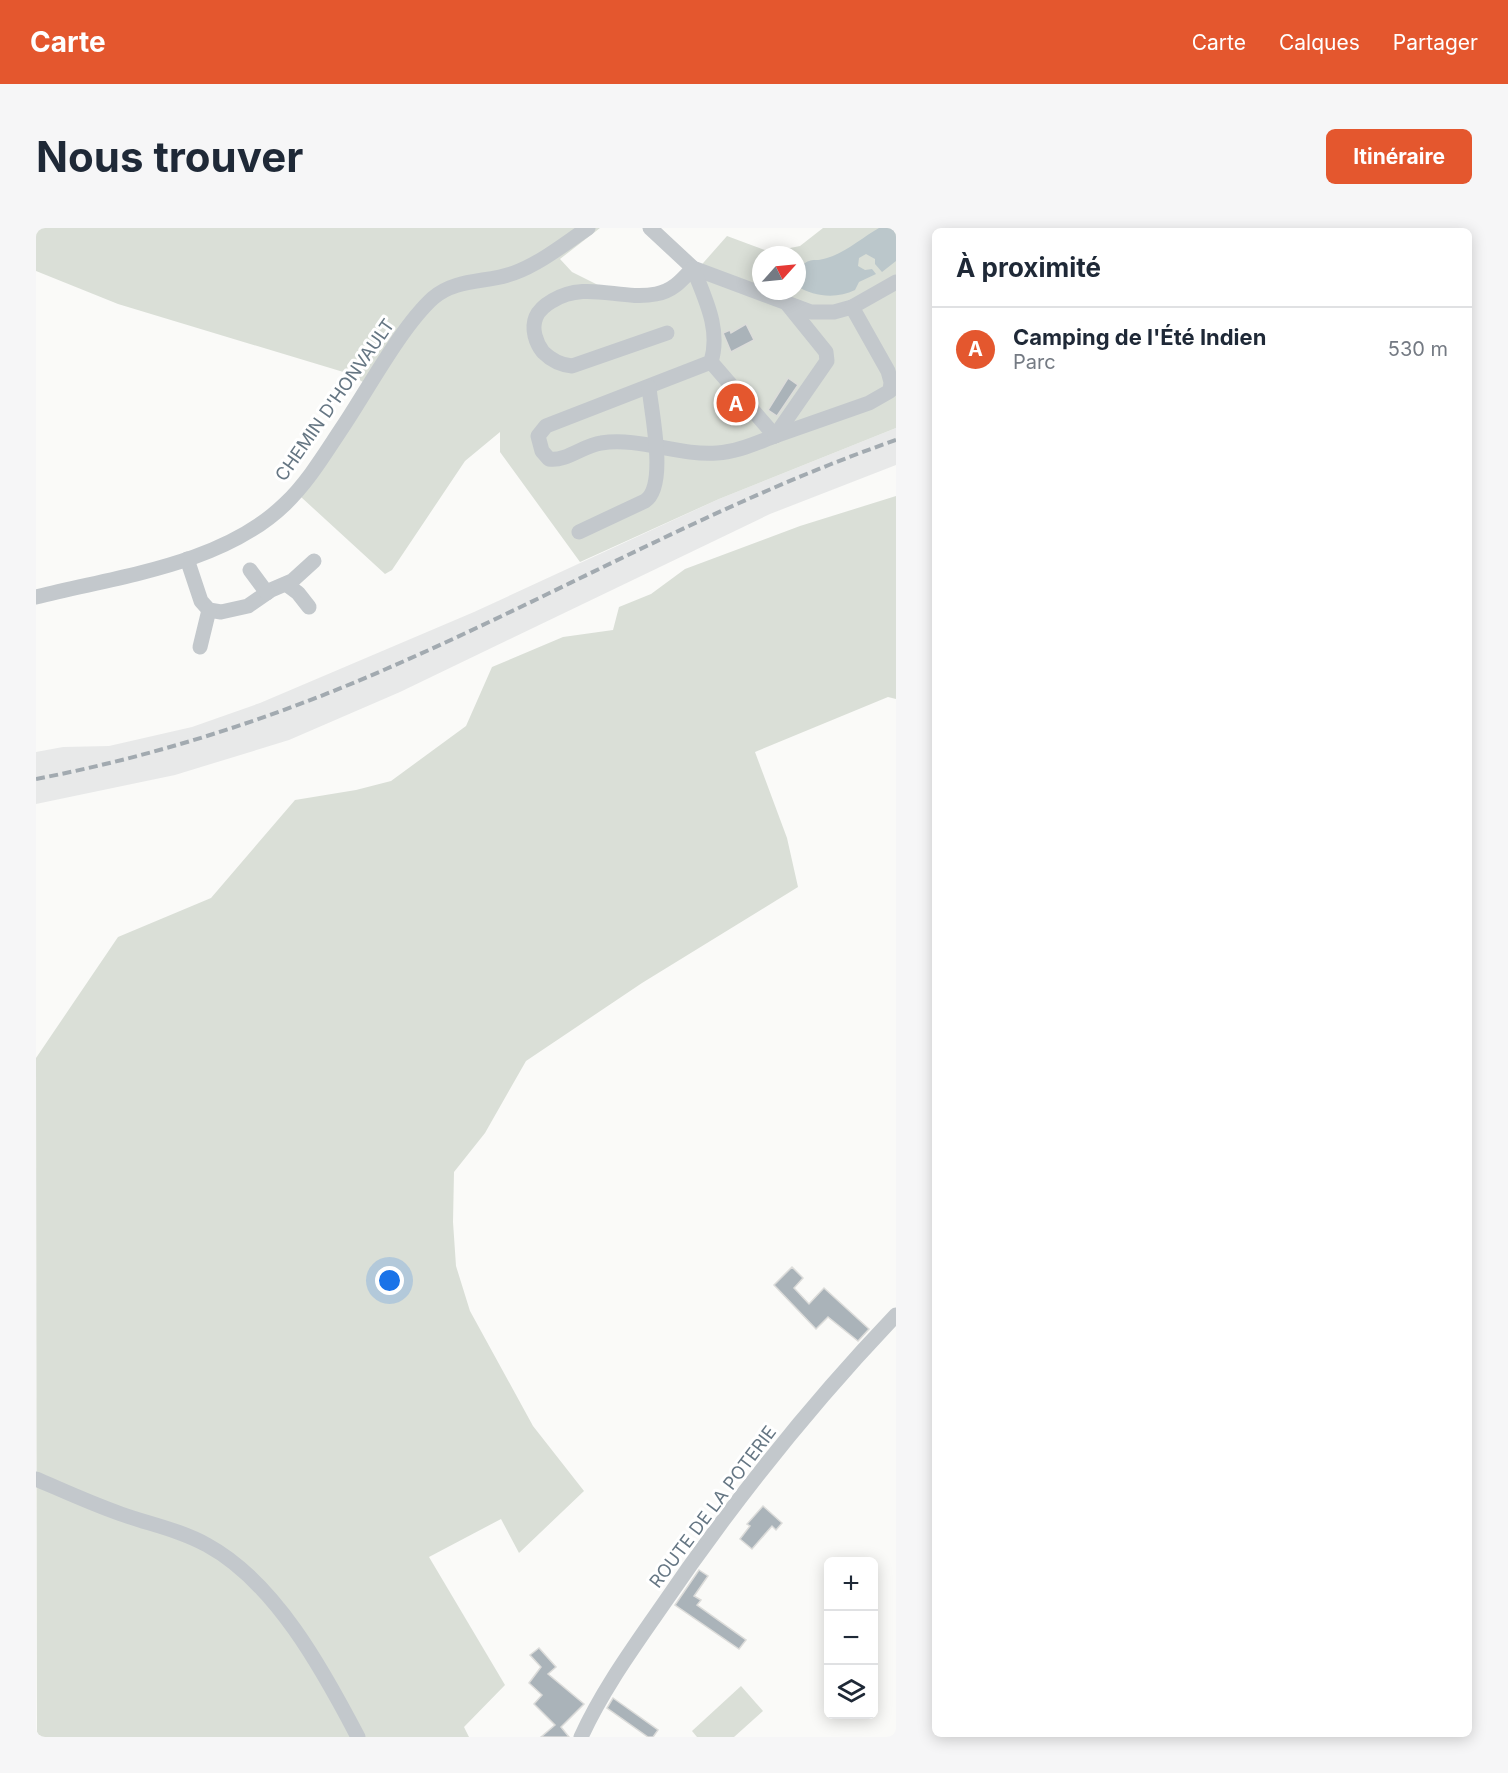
<!DOCTYPE html>
<html lang="fr">
<meta charset="utf-8">
<style>
:root{--surface:#fff;--page:#f6f6f7;--text:#1f2937;--muted:#747a83;--line:#e0e1e3;--accent:#e4572e}
body{margin:0;font-family:Inter,sans-serif;background:var(--page);color:var(--text)}
.controls{position:absolute;right:18px;bottom:18px;display:grid;overflow:hidden;border-radius:9px;box-shadow:0 3px 15px #0003}
.controls button{width:54px;height:54px;display:grid;place-items:center;padding:0;border:0;border-bottom:2px solid var(--line);background:var(--surface);color:var(--text);font:30px sans-serif}
.compass{position:absolute;left:716px;top:18px;width:54px;height:54px;border-radius:50%;background:var(--surface);box-shadow:0 3px 15px #0003;rotate:63deg}
.you{position:absolute;left:354px;top:1053px;width:21px;height:21px;margin:-15px;border:4px solid #fff;border-radius:50%;background:#1a73e8;box-shadow:0 0 0 9px #1a73e833}
.badge{display:grid;place-items:center;width:39px;height:39px;border-radius:50%;background:var(--accent);color:#fff;font-size:20px;font-weight:700}
.pin{position:absolute;translate:-50% -50%;border:3px solid #fff;box-shadow:0 2px 6px #0006}
.list{margin:0;padding:0;list-style:none}
h2{display:flex;justify-content:space-between;align-items:center;height:78px;margin:0;padding:0 24px;font-size:26px}
h2 small{font-size:20px;font-weight:400;color:var(--muted)}
.list li{display:grid;grid-template-columns:39px 1fr auto;gap:18px;align-items:center;box-sizing:border-box;height:84px;padding:0 24px;border-top:2px solid var(--line)}
.list b{display:block;font-size:22px;white-space:nowrap}
.list p{margin:0;font-size:20px;white-space:nowrap;color:var(--muted)}
.list em{font-size:20px;font-style:normal;color:var(--muted)}
.icon{flex:none;width:33px;height:33px;fill:none;stroke:currentColor;stroke-width:2;stroke-linecap:round;stroke-linejoin:round}
.map{position:relative;flex:none;width:860px;height:1509px;overflow:hidden;border-radius:9px}
header{display:flex;align-items:center;gap:36px;box-sizing:border-box;height:84px;padding:0 30px;background:var(--accent);color:#fff}
header strong{font-size:28px}
nav{display:flex;gap:33px;margin-inline-start:auto;font-size:21px}
.intro{display:flex;align-items:center;justify-content:space-between;box-sizing:border-box;height:144px;padding:0 36px}
h1{margin:0;font-size:42px}
.button{padding:15px 27px;border-radius:9px;background:var(--accent);color:#fff;font-size:21px;font-weight:700}
main{display:flex;gap:36px;padding:0 36px}
aside{flex:1;background:var(--surface);border-radius:9px;box-shadow:0 3px 15px #0003}
.map>svg:first-child{display:block}
</style>
<header>
<strong>Carte</strong>
<nav><a>Carte</a><a>Calques</a><a>Partager</a></nav>
</header>
<div class="intro"><h1>Nous trouver</h1><a class="button">Itinéraire</a></div>
<main>
<div class="map">
<svg width="860" height="1509" viewBox="0 0 860 1509">
<rect width="100%" height="100%" fill="#fafaf8"/>
<!-- built -->
<polygon fill="#e8e9e9" points="860,200 860,237 734,286 364,464 253,512 139,547 0,576 0,524 27,519 73,518 156,499 224,475 438,384 683,271"/>
<!-- green -->
<g fill="#dadfd7" fill-rule="evenodd">
<path d="M0,0h564l-40,31 12,13 32,16 42,5 43,-14 38,-43 43,16 30,-6 23,-18h73v200l-177,71 -139,63 -80,-110v-20l-35,29 -73,109 -7,4 -84,-77 73,-108 -24,-15 -232,-70 -82,-33zM725,27h36v36h-36z"/>
<polygon points="860,268 860,471 852,469 719,524 751,610 762,659 606,755 490,833 449,905 418,944 417,994 420,1038 434,1083 497,1198 548,1263 483,1325 465,1291 393,1329 469,1457 428,1499 433,1509 1,1509 0,830 82,709 175,670 259,572 320,562 355,553 430,498 456,439 527,409 577,402 583,379 615,366 649,341 764,298"/>
<polygon points="705,1458 727,1483 698,1509 661,1509 656,1503"/>
</g>
<!-- water -->
<path fill="#bbc7cb" d="M843,0h17v33l-14,11 -7,-8v-5l-9,-5 -7,4 -1,8 7,4 7,-1 4,5 -17,8 -4,8c-18,9 -41,7 -58,-4v-16c15,-15 15,-7 30,-12 18,-5 36,-21 52,-30z"/>
<!-- building -->
<g fill="#aab3b9" stroke="#dcdcda" stroke-width="1.5">
<polygon points="710,96 718,112 695,124 687,105 694,102 695,105"/>
<polygon points="752,150 762,157 741,188 732,182"/>
<polygon points="756,1039 767,1050 758,1060 773,1076 788,1060 833,1101 822,1113 792,1089 780,1101 738,1057"/>
<polygon points="727,1278 746,1295 740,1302 736,1298 716,1321 704,1311 714,1298 711,1296"/>
<polygon points="663,1342 672,1348 658,1368 665,1372 661,1377 710,1412 703,1421 639,1377"/>
<polygon points="503,1420 520,1439 512,1446 548,1476 525,1499 533,1509 505,1509 519,1497 498,1476 506,1467 493,1455 505,1439 494,1427"/>
<polygon points="577,1470 622,1502 617,1509 612,1509 571,1480"/>
</g>
<g fill="none" stroke-linecap="round" stroke-linejoin="round">
<!-- minor -->
<g stroke="#c3c8cc" stroke-width="15">
<polyline points="614,0 657,40 775,84 798,84 816,79 860,54"/>
<path d="M657,40c12,31 28,61 18,94l-165,64 -8,10 4,15 7,8c17,3 35,-14 52,-16 39,-6 78,13 116,10 20,-1 39,-10 58,-17l-64,-74"/>
<path d="M631,105l-95,33c-11,-1 -21,-6 -29,-14 -7,-9 -12,-23 -7,-35 3,-7 9,-12 16,-16 34,-21 68,0 104,-7 17,-3 26,-14 37,-26"/>
<polyline points="739,208 833,175 854,163 855,154 852,143 816,79"/>
<polyline points="739,208 791,133 790,124 752,77"/>
<path d="M543,304l66,-31c23,-15 6,-89 4,-114"/>
<polyline points="151,331 165,373 173,382 185,384 212,378 235,362 256,353 278,333"/>
<polyline points="214,342 231,365"/>
<polyline points="250,356 262,365 273,379"/>
<path d="M0,369c82,-21 186,-32 249,-93 23,-22 39,-49 57,-76 25,-37 59,-101 91,-130 23,-20 54,-15 81,-25 27,-10 50,-29 74,-45"/>
<polyline points="164,419 173,382"/>
<path d="M0,1251c28,12 56,25 85,35 28,10 59,16 86,31 68,37 116,125 151,192"/>
<path d="M545,1509c21,-46 50,-86 79,-128 70,-103 150,-204 236,-294"/>
</g>
<!-- rail -->
<path stroke="#a2aab0" stroke-width="4" stroke-dasharray="9 4.5" stroke-linecap="butt" d="M0,551c120,-23 238,-61 350,-110 171,-74 334,-168 510,-229"/>
</g>
<g text-anchor="middle" stroke-width="6" stroke-linejoin="round" paint-order="stroke">
<!-- street labels -->
<g font-size="18" fill="#657683" stroke="#fff">
<text transform="translate(299 172) rotate(-55)" y="6">CHEMIN D'HONVAULT</text>
<text transform="translate(677 1279) rotate(-53)" y="6">ROUTE DE LA POTERIE</text>
</g>
</g>
</svg>
<div class="controls">
<button>+</button>
<button>−</button>
<button><svg class="icon" aria-label="layers" viewBox="0 0 24 24"><path d="M12 4l9 5-9 5-9-5zM3 14l9 5 9-5"/></svg></button>
</div>
<svg class="compass" viewBox="-18 -18 36 36"><path d="M0-13l5 13h-10z" fill="#e53935"/><path d="M0 13l5-13h-10z" fill="#747a83"/></svg>
<div class="you"></div>
<div class="pin badge" style="left:700px;top:175px">A</div>
</div>
<aside>
<h2>À proximité<small></small></h2>
<ul class="list">
<li><span class="badge">A</span><div><b>Camping de l'Été Indien</b><p>Parc</p></div><em>530 m</em></li>
</ul>
</aside>
</main>
